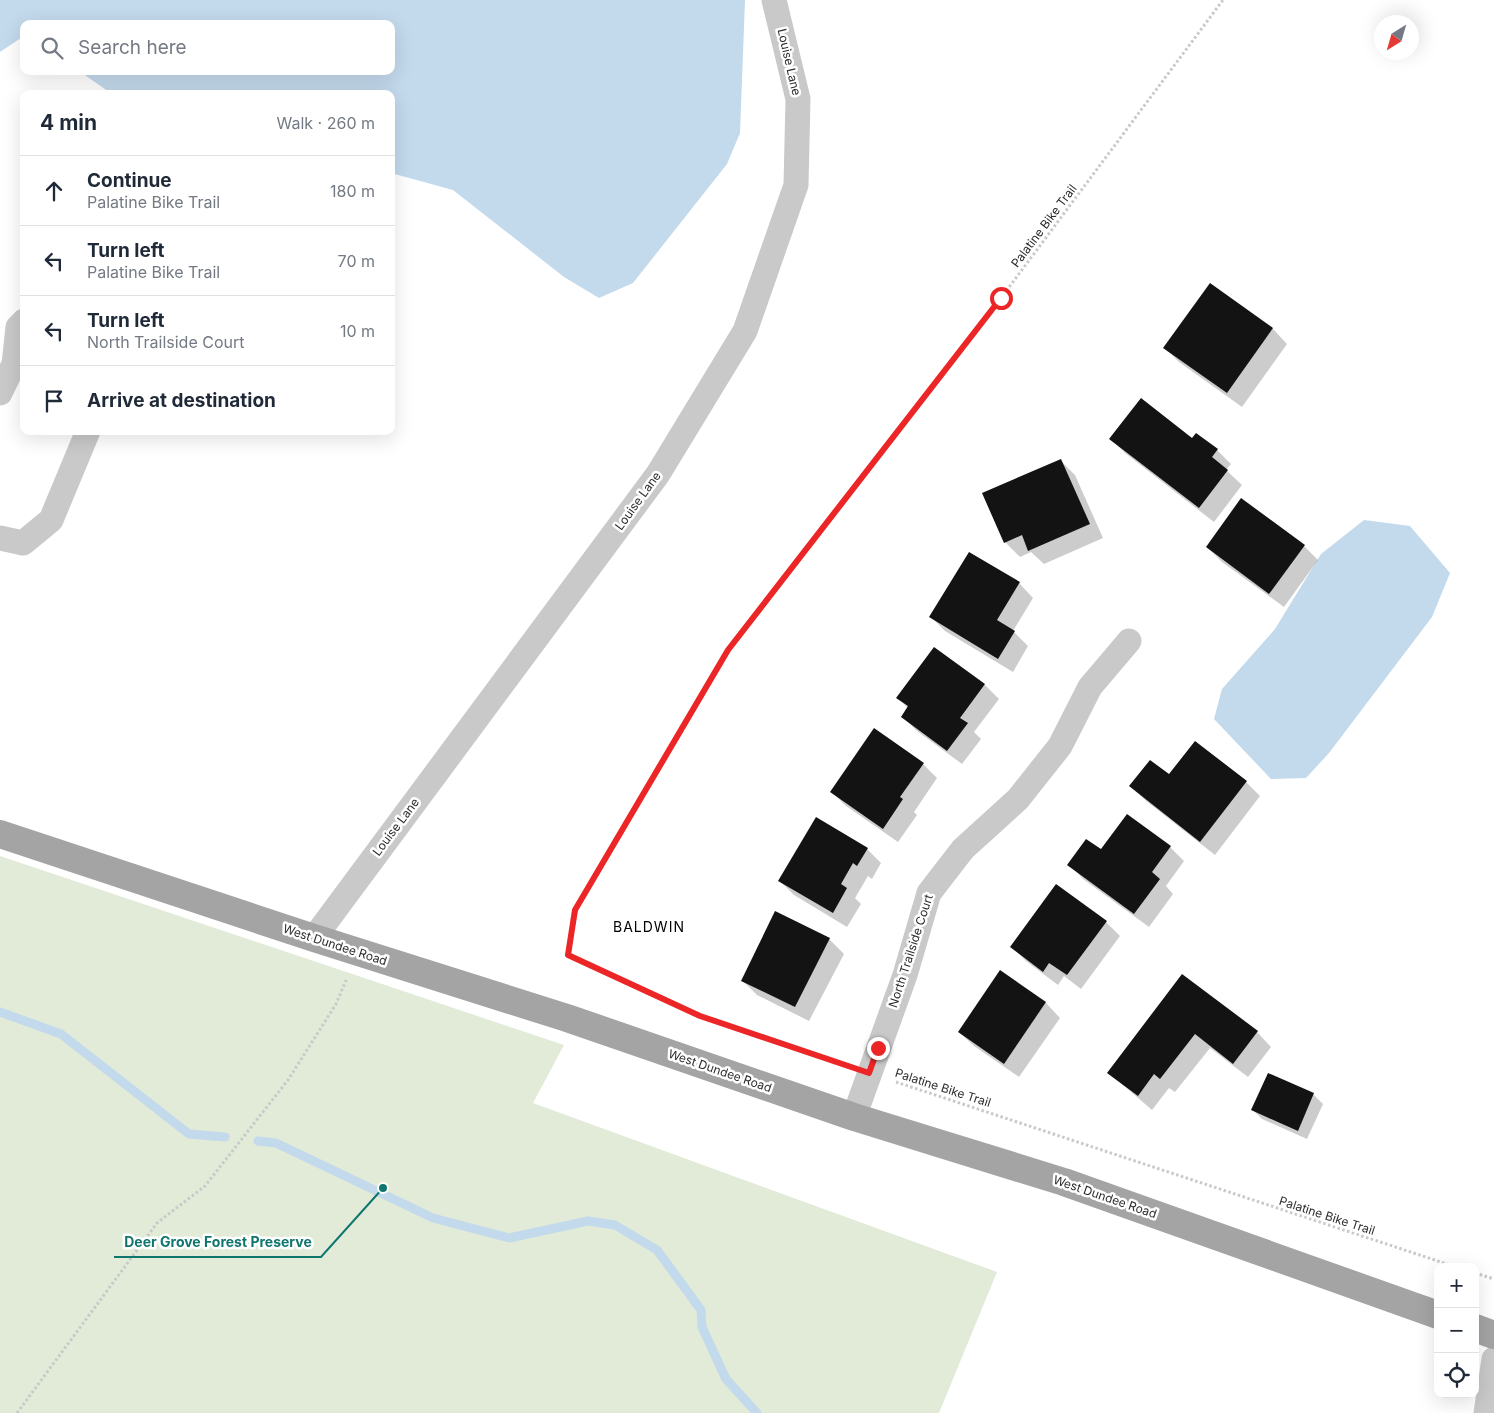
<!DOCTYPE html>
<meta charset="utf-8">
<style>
:root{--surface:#fff;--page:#f6f6f7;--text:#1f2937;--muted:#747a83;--line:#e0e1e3}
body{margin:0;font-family:Inter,sans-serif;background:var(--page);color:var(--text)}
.controls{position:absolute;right:15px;bottom:15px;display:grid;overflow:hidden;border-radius:10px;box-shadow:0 5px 20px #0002}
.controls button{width:45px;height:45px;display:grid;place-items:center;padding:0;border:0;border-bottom:1px solid var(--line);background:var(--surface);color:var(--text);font:25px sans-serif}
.compass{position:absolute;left:1374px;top:15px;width:45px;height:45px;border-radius:50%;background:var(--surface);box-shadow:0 5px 20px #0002;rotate:217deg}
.stop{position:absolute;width:15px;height:15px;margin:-11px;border:4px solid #ec2526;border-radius:50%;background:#fff}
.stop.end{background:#ec2526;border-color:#fff;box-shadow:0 1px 5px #0008}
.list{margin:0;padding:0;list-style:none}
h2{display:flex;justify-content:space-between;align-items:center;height:65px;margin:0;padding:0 20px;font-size:21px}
h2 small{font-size:16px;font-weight:400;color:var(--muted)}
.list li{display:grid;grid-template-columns:32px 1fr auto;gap:15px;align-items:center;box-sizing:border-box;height:70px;padding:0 20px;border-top:1px solid var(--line)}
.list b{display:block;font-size:19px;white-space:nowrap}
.list p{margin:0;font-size:16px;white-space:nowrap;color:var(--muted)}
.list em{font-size:16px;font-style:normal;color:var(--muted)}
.icon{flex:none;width:28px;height:28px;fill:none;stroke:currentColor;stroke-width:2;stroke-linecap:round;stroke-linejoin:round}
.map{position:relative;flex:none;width:1494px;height:1413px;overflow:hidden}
.search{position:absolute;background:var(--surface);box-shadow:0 5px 20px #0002;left:20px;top:20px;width:375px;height:55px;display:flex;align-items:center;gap:12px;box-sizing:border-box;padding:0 18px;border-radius:10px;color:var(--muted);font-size:19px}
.panel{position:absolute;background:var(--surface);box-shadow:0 5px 20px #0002;left:20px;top:90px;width:375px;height:345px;border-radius:10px}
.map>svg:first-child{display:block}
</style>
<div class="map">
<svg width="1494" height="1413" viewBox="0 0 1494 1413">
<rect width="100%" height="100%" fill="#fff"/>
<!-- green -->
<polygon fill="#e1ebd8" points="0,856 564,1045 533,1103 997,1272 939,1413 0,1413"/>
<!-- water -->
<g fill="#c3d9ec">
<polygon points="0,0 745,0 740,133 727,164 633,283 599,298 564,277 453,190 391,173 391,94 112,94 79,71 391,71 391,24 24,24 24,36 0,52"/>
<polygon points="1364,520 1410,526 1450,573 1432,617 1329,753 1306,778 1271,779 1214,719 1222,689 1275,629 1321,554"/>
</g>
<!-- shadow -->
<g fill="#0003">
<polygon points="1210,285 1273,329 1287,344 1242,407 1179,362 1165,348"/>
<polygon points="1111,439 1192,440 1217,450 1231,464 1226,470 1242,485 1214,522 1125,453"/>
<polygon points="1060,460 1075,475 1103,538 1044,564 1031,552 1020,557 1005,542"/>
<polygon points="1304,546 1318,560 1284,607 1222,562 1207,547"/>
<polygon points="1019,583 1033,598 1013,631 1028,646 1013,672 945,631 931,617"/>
<polygon points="985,685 999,699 974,732 981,739 962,764 917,731 902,716 908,708 898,698"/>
<polygon points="923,764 937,778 914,812 917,815 898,842 846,806 832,792"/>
<polygon points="1169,776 1246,782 1260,796 1215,855 1145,800 1131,786"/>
<polygon points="1170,847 1184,861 1166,886 1173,894 1149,927 1083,879 1069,864 1101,851"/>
<polygon points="867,849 881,863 872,879 868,876 855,898 861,904 847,927 794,895 780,881"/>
<polygon points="775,913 829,939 844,954 809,1021 757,995 743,981"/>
<polygon points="1106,922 1120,936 1081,989 1064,976 1058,985 1026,961 1011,946"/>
<polygon points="1000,972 1046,1003 1060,1018 1019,1077 974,1046 959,1032"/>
<polygon points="1183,976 1257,1032 1271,1047 1248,1077 1210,1048 1175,1092 1169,1088 1152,1110 1108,1072"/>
<polygon points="1268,1074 1313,1094 1323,1104 1307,1139 1262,1119 1253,1110"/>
</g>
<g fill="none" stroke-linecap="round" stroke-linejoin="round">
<!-- stream -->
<g stroke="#c3d9ec" stroke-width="9">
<polyline points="0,1012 61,1034 189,1134 225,1137"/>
<polyline points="258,1141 276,1143 433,1218 509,1238 588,1221 615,1225 657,1250 701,1310 702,1327 726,1379 757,1413"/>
</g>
</g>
<!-- building -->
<g fill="#131313">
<polygon points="1210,283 1273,328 1227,393 1163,348"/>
<polygon points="1141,398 1192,438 1196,433 1218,449 1212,457 1228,470 1199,508 1109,439"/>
<polygon points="1061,459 1090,524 1028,551 1022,535 1004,543 982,493"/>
<polygon points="1241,498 1305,545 1269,594 1206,547"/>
<polygon points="969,552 1020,582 997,620 1015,631 998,659 929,617"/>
<polygon points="934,647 985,684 960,718 968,723 947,751 901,717 908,706 896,698"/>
<polygon points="874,728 924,763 900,797 903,799 883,829 830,792"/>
<polygon points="1195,741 1247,781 1200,842 1129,786 1150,760 1169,774"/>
<polygon points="1127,814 1171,846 1152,872 1160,879 1134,914 1067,865 1086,839 1101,849"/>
<polygon points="816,817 868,848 857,866 853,863 841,884 847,888 833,913 778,881"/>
<polygon points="1056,884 1107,921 1067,975 1049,963 1043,972 1010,947"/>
<polygon points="775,911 830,938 795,1007 741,981"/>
<polygon points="1000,970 1046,1002 1004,1064 958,1032"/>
<polygon points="1182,974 1258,1031 1233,1064 1195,1034 1160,1079 1154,1074 1138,1096 1107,1073"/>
<polygon points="1268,1073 1314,1093 1298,1131 1251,1110"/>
</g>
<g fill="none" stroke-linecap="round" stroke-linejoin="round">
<!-- path -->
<g stroke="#c9c9c9" stroke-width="3" stroke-dasharray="2.5 2.5" stroke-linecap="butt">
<polyline points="845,1065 700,1016 568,955 575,910 728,650 1001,298 1223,0"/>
<polyline points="896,1082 1456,1267"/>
<polyline points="1475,1273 1494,1279"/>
<polyline points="17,1413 157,1223 205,1186 288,1080 336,1004 347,978"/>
</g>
<!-- street -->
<g stroke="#c9c9c9" stroke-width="25">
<polyline points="0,393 14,364 18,327 24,321"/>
<polyline points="0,538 23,543 51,520 88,431"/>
<polyline points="314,938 658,474 745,331 796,185 798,99 774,0"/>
<polyline points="854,1117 905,975 929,893 963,849 1018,799 1060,746 1090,687 1129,641"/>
<polyline points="1486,1413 1494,1359"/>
</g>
<!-- primary -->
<g stroke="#a4a4a4" stroke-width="28">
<polyline points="0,834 314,938 567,1018 854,1117 1064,1182 1438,1315"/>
<polyline points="1475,1328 1494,1335"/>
</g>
</g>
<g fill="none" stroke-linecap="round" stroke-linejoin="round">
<!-- route -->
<polyline stroke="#ec2526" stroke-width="6" points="878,1048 869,1073 700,1016 568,955 575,910 728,650 1001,298"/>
</g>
<g text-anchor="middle" stroke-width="5" stroke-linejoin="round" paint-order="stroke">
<!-- street labels -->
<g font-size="12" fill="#2c2c2c" stroke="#fff">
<text transform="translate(789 62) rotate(77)" y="4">Louise Lane</text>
<text transform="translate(1044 226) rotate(-53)" y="4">Palatine Bike Trail</text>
<text transform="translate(638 501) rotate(-54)" y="4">Louise Lane</text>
<text transform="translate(396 827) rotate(-53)" y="4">Louise Lane</text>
<text transform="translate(335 945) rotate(18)" y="4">West Dundee Road</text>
<text transform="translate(911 951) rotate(-72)" y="4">North Trailside Court</text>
<text transform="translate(720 1071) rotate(19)" y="4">West Dundee Road</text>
<text transform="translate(943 1088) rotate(18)" y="4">Palatine Bike Trail</text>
<text transform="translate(1105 1197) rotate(19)" y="4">West Dundee Road</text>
<text transform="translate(1327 1216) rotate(18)" y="4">Palatine Bike Trail</text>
</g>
<!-- neighbourhood labels -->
<g font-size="14" letter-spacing="1" fill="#000" stroke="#fff">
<text x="649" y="932">BALDWIN</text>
</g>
</g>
<!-- callouts -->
<path fill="none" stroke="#0f766e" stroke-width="2" d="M383 1188L321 1257H114"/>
<circle fill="#0f766e" stroke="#fff" stroke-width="2" cx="383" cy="1188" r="5"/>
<g font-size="14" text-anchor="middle" font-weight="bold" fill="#0f766e" stroke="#fff" stroke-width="5" stroke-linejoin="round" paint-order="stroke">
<text x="218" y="1247">Deer Grove Forest Preserve</text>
</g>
</svg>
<div class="controls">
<button>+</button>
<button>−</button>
<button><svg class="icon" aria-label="locate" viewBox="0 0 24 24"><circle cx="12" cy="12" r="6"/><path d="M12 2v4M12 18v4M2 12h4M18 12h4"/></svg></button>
</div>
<svg class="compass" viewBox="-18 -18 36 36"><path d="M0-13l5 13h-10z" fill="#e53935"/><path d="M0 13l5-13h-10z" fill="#747a83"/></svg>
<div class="stop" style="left:1001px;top:298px"></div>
<div class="stop end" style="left:878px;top:1048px"></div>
<div class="search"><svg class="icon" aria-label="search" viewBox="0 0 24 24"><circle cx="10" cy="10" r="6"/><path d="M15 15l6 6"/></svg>Search here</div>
<section class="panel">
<h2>4 min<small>Walk · 260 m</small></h2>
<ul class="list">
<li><svg class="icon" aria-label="ahead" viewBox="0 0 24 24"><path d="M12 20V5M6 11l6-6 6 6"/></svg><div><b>Continue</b><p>Palatine Bike Trail</p></div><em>180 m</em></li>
<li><svg class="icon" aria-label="left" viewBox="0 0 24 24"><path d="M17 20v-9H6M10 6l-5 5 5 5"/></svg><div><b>Turn left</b><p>Palatine Bike Trail</p></div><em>70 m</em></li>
<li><svg class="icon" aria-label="left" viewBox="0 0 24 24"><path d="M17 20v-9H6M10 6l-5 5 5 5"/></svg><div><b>Turn left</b><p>North Trailside Court</p></div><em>10 m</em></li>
<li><svg class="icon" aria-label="arrive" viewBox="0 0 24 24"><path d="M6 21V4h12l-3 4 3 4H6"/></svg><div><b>Arrive at destination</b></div></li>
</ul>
</section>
</div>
